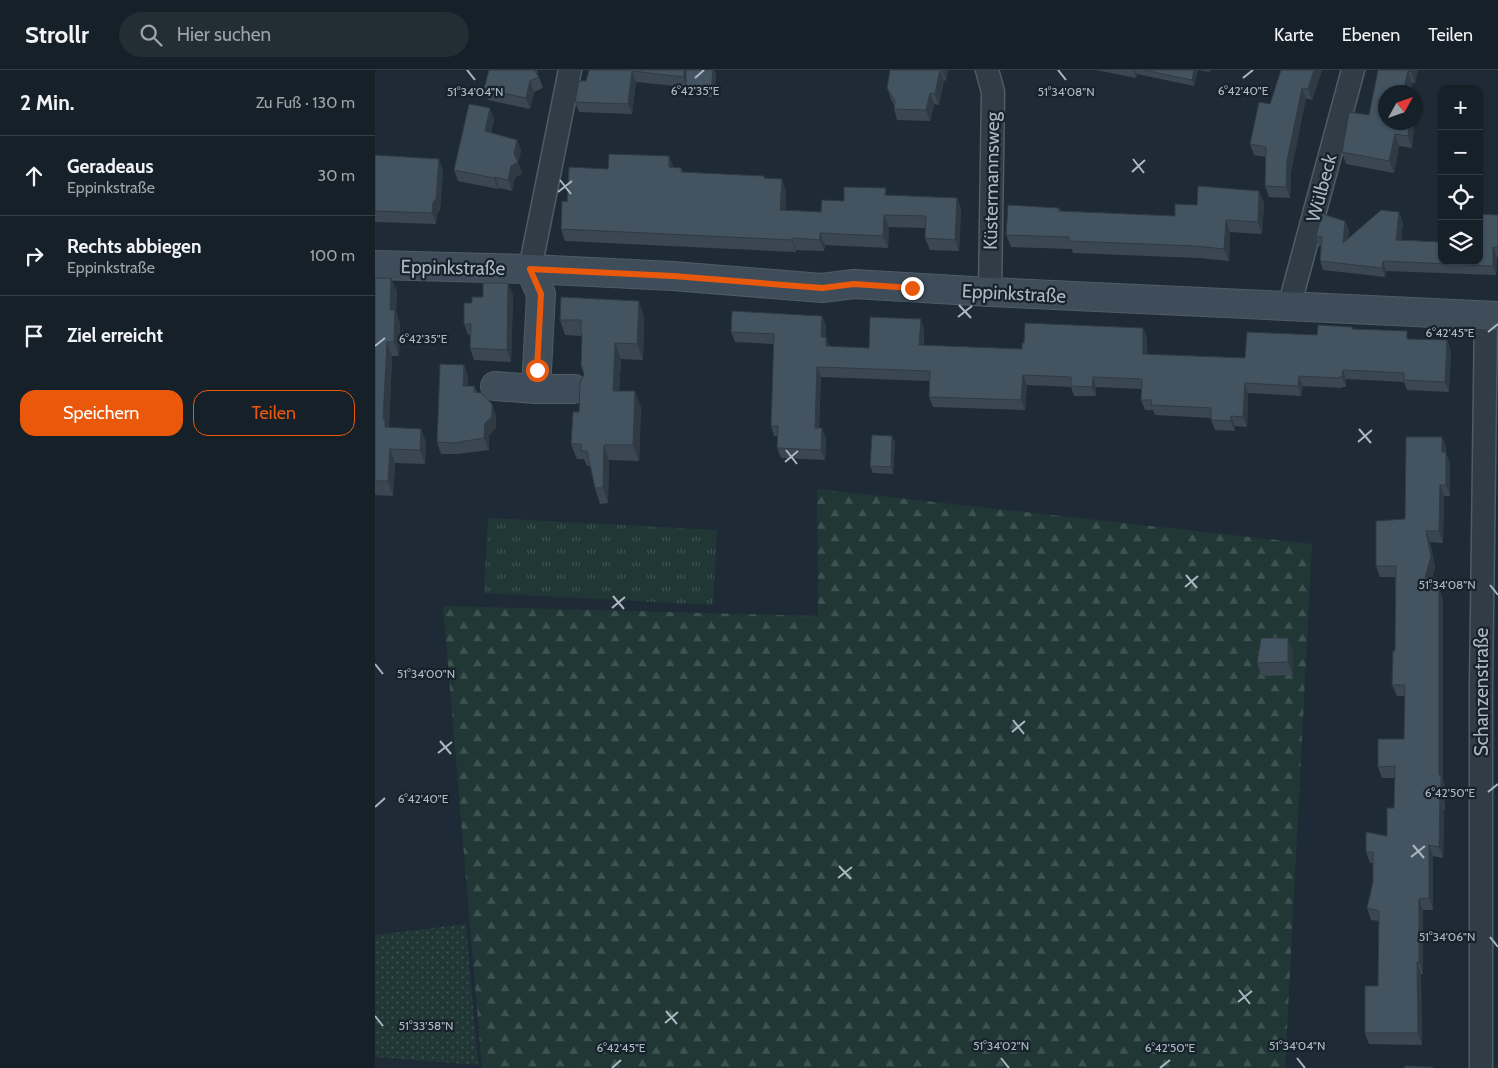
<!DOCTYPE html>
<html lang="de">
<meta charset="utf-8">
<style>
:root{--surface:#162028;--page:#232d34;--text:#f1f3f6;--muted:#9ea3a8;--line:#353e45;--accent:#ea580c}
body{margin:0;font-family:Cabin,sans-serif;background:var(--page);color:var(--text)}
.controls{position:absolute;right:15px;top:15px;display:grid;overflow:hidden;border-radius:10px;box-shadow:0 1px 4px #0004}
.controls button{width:45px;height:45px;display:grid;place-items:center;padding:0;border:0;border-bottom:1px solid var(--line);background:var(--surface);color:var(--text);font:25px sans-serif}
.compass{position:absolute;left:1003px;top:15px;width:45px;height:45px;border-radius:50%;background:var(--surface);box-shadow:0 1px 4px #0004;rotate:50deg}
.stop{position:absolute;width:15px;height:15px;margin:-11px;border:4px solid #ea580c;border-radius:50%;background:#fff}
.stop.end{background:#ea580c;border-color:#fff;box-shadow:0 1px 5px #0008}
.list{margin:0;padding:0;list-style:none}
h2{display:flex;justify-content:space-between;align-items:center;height:65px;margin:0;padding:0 20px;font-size:21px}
h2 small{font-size:16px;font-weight:400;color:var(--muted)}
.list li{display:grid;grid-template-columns:32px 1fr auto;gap:15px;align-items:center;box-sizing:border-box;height:80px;padding:0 20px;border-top:1px solid var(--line)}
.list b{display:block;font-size:19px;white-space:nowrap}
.list p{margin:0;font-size:16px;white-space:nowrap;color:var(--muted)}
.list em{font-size:16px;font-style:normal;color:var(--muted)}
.actions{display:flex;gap:10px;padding:15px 20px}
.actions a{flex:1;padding:11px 0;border:1px solid var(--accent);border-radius:15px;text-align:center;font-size:18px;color:var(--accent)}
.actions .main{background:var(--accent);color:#fff}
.icon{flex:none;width:28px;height:28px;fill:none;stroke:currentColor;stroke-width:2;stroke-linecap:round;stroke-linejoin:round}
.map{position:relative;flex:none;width:1123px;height:998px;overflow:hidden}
header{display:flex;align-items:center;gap:30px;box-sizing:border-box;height:70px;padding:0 25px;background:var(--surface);border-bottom:1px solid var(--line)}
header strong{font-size:24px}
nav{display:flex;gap:28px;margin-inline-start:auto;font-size:18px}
.search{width:350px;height:45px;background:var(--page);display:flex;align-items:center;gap:12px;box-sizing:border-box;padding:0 18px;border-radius:28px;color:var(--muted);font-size:19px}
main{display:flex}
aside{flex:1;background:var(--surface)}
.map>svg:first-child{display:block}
</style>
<header>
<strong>Strollr</strong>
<div class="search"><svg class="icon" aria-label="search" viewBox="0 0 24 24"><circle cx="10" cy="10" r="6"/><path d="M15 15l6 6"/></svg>Hier suchen</div>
<nav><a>Karte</a><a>Ebenen</a><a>Teilen</a></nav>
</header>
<main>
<aside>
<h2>2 Min.<small>Zu Fuß · 130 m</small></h2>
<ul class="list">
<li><svg class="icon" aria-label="ahead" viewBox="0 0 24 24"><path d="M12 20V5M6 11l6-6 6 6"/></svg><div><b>Geradeaus</b><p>Eppinkstraße</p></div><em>30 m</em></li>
<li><svg class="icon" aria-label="right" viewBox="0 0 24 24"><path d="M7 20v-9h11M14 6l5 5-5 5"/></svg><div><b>Rechts abbiegen</b><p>Eppinkstraße</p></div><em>100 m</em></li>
<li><svg class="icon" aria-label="arrive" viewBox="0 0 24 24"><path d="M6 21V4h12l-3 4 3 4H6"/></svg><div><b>Ziel erreicht</b></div></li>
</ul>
<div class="actions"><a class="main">Speichern</a><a>Teilen</a></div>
</aside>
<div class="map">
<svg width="1123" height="998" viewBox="0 0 1123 998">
<defs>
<pattern id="grass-dots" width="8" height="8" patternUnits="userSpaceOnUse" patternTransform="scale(1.25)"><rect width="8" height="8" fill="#203736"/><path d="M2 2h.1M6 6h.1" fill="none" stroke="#3e5251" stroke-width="1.8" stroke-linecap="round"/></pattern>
<pattern id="forest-firs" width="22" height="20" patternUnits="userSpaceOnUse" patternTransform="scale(1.25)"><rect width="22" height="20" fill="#203736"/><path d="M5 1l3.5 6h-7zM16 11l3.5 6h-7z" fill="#3e5251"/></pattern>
<pattern id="park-tufts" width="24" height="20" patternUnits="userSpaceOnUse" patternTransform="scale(1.25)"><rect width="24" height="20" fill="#203736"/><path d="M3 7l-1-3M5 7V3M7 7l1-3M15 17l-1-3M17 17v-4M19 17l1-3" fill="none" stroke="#3e5251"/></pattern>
</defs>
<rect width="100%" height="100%" fill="#1e2b36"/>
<!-- grass -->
<polygon fill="url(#grass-dots)" points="91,854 103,995 0,987 0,865"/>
<!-- forest -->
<polygon fill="url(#forest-firs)" points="442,419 937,474 910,998 107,998 68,536 443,546"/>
<!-- park -->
<polygon fill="url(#park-tufts)" points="113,448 342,460 338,535 109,523"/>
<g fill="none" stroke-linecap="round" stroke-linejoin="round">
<!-- street casing -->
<g stroke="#4f5b65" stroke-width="25">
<g id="street">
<polyline points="612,0 618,22 615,222"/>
<polyline points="155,199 195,0"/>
<polyline points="914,237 978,0"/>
<polyline points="1106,998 1106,617 1111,246"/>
</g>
</g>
<!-- secondary casing -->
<g stroke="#4f5b65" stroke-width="30">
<g id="secondary">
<polyline points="0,195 155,199 298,206 447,218 479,214 615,222 1123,246"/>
<polyline points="155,199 166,224 161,319 199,319"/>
<polyline points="120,316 161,319"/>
</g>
</g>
<!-- street -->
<use href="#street" stroke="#313d46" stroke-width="22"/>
<!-- secondary -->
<use href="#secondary" stroke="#3f4d5a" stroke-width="28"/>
</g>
<!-- wall -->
<g fill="#3a4753">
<polygon points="114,0 162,0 163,5 164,7 168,18 159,22 155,39 113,30 109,19"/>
<polygon points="214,0 339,0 341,3 339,27 313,26 311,20 311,17 261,12 257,44 204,42 200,32 211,11"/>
<polygon points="515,0 573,0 571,11 569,10 564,35 559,34 555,51 522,50 519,39 519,35 516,29 512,18"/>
<polygon points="721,0 823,0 819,16 762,4 761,8"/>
<polygon points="823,0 835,0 835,2"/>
<polygon points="906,0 947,0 937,30 931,28 916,102 915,128 894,127 890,116 891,87 879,85 875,74 895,34"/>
<polygon points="1003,0 1043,0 1040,13 1037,13 1035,22 1010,22 1010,52 1039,52 1039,54 1037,78 1024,76 1019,103 971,94 967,82 994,45"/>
<polygon points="119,49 116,63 142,70 146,81 143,92 147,103 140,108 137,121 124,118 123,119 83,111 79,100"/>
<polygon points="0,85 68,100 65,140 62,144 61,154 0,152"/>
<polygon points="294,86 298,97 306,98 308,102 389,108 411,121 410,140 446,142 469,131 513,125 582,128 586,139 584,181 555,180 550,168 551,158 514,157 513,178 450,175 449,181 421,180 421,182 190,171 186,159 192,132 233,99"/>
<polygon points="884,121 889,133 887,164 855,162 854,191 824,188 698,183 697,179 636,177 631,165 684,138 686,141 800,146 822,135"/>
<polygon points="1123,145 1123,187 1122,187 1121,205 1011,201 1010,207 948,200 945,191 946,176 944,176 941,166 970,151 974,160 973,168 1028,152 1026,170 1067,172"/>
<polygon points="0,208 16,208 22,222 21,242 25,254 24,286 17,286 14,358 46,359 51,373 50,394 20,393 18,426 0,425"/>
<polygon points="138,225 136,292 99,290 95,278 96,265 93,265 89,254 97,233 108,227"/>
<polygon points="269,246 268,290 246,289 244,321 266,337 264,391 234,390 233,433 225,434 220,418 215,396 212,396 209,389 202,389 196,374 204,342 209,304 207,267 207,266 190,265 185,250"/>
<polygon points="447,246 451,256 450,267 454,276 494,278 549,259 549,275 647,279 768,258 772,268 772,284 870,288 942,265 977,259 1035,269 1076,280 1074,322 1032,320 1029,312 971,309 971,317 967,317 967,318 928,316 926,326 873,323 872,357 860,356 860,361 840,360 836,350 836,348 780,345 778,340 770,340 766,330 766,319 721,317 721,326 699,326 696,317 652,315 650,340 558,337 554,327 555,311 446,307 444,358 451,368 450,390 406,388 402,378 402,366 399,366 396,356 399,274 360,272 356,262"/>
<polygon points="89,295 93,307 93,316 99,316 102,322 117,334 121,346 121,358 114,365 114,380 83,384 66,384 62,372"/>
<polygon points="1067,367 1071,378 1071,384 1075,393 1075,426 1069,426 1068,473 1055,472 1060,497 1057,508 1064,519 1068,530 1068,711 1070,716 1070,740 1069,740 1068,788 1058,786 1058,840 1048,840 1048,904 1046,904 1047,975 994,974 990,963 1003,916 1004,851 996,850 992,838 998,812 998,793 995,793 991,782 1012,766 1019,738 1020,708 1007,708 1003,697 1029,669 1030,626 1022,626 1017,615 1020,581 1020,507 1005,507 1001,496 1030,449"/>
<polygon points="520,372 518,404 498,403 495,396"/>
<polygon points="918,581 918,605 887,606 882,593"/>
</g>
<!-- shaded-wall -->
<g fill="#2f3a43">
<polygon points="309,0 314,0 312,17 309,7"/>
<polygon points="338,0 339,0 341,3 339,27 336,21"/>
<polygon points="565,0 569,10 564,35 560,24"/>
<polygon points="567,0 573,0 571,11"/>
<polygon points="759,0 760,0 762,4 761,8 759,1"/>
<polygon points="819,0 823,0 819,16 817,10"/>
<polygon points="939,0 947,0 937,30 933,19"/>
<polygon points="1036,0 1043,0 1040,13 1036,2"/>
<polygon points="257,1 261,12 257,44 253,34"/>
<polygon points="1033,1 1037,13 1035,22 1028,22"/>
<polygon points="155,11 159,22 155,39 151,28"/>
<polygon points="927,18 931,28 916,102 915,128 911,117 912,91"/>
<polygon points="555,23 559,34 555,51 551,40"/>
<polygon points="115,38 119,49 114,73 110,61"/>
<polygon points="1034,52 1039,52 1039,54 1037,78 1033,66"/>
<polygon points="1020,64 1024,76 1019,103 1014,91"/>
<polygon points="142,70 146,81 143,92 147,103 140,108 137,121 133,110"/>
<polygon points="294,86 299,98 294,97"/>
<polygon points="64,89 68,100 65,140 62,144 61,154 57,143 58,132"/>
<polygon points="120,107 124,118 123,119 119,108"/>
<polygon points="407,109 411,121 410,152 405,140"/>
<polygon points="884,121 889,133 887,164 883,152"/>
<polygon points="582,128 586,139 584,181 580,170"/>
<polygon points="1024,142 1028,152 1025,180 1021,170"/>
<polygon points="509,145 514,157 513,178 508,166"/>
<polygon points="851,150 855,162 854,191 849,179"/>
<polygon points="970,151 974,160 971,182 968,173"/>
<polygon points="445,163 450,175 449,181 445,170"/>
<polygon points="417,168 421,180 421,182 417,170"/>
<polygon points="1118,177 1122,187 1121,205 1118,196"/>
<polygon points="1008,191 1011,201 1010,207 1007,198"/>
<polygon points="16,208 22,222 21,242 25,254 24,286 19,272 15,240"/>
<polygon points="133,213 138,225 136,292 132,280"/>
<polygon points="264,231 269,246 268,290 262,274"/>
<polygon points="447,246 451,256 450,277 446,267"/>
<polygon points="546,249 549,259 548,285 544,275"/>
<polygon points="768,258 772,268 771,294 768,284"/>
<polygon points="451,267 455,277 451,276"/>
<polygon points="1072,270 1076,280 1074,322 1070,312"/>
<polygon points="12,272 17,286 14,360 10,357 8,349"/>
<polygon points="240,273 246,289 243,336 238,321"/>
<polygon points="89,295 93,307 93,327 88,316"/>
<polygon points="442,297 446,307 443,368 440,358"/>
<polygon points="968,300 971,309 971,317 967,307"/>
<polygon points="648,305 652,315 650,340 646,330"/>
<polygon points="924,306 928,316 926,326 923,316"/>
<polygon points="718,307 721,317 721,326 717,317"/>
<polygon points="870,313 873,323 872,357 868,347"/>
<polygon points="260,321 266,337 264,391 258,375"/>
<polygon points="117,334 121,346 121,358 114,365 114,380 109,368 110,353"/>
<polygon points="856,346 860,356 860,361 856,351"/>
<polygon points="447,358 451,368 450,390 446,380"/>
<polygon points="46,359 51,373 50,394 45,380"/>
<polygon points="517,366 520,372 518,404 516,397"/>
<polygon points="1067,367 1071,378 1071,384 1075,393 1075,426 1071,415 1067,382"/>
<polygon points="229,375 234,390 233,433 228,418"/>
<polygon points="15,379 20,393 18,426 13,411"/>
<polygon points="1065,415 1069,426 1068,473 1064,461"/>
<polygon points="1051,461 1055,472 1060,497 1054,519 1050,508"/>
<polygon points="1060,508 1068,530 1068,711 1070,716 1070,740 1066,729 1064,705"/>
<polygon points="913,568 918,581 918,605 913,592"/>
<polygon points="1065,729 1069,740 1068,788 1064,777"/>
<polygon points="1054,775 1058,786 1058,840 1054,828"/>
<polygon points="1044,829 1048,840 1048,904 1044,892"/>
<polygon points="1042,892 1046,904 1047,975 1043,963"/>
</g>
<!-- building -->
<g fill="#435360" stroke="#2f3a43">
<polygon points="114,0 159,0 164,7 155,11 151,28 109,19"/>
<polygon points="214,0 309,0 309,7 257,1 253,34 200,32 204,11 211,11"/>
<polygon points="311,0 338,0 336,21 311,20"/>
<polygon points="515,0 565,0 560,24 555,23 551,40 519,39 520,31 512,18"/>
<polygon points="769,0 819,0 817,10"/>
<polygon points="906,0 939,0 933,19 927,18 912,91 911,117 890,116 891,77 875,74 884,32 895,34"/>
<polygon points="1003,0 1036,0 1036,2 1033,1 1028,22 1010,22 1010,52 1034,52 1033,66 1020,64 1014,91 967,82 974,42 994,45"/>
<polygon points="94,34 115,38 110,61 142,70 139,84 143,92 136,96 133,110 120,107 119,108 79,100"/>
<polygon points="234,84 294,86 294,97 306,98 306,102 389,106 389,108 407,109 405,140 446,142 447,130 469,131 469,117 511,118 510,125 582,128 580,170 550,168 551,146 509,145 508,166 445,163 445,170 417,168 417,170 186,159 187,131 192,132 194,97 233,99"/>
<polygon points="0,85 64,89 61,129 58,132 57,143 0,141"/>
<polygon points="823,116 884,121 883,152 851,150 849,179 820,176 694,171 694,167 631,165 633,135 684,138 684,141 800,146 800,134 822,135"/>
<polygon points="1006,140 1024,142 1021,170 1067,172 1067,191 1104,191 1104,144 1123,145 1123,178 1118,177 1118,196 1008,191 1007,198 945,191 947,167 941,166 947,144 970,151 968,173"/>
<polygon points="0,208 16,208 15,240 20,240 19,272 12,272 8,349 10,349 10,357 46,359 45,380 15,379 13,411 0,411"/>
<polygon points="108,213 133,213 132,280 95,278 96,254 89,254 89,233 97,233 97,227 108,227"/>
<polygon points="186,227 264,231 262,274 240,273 238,321 260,321 258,375 229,375 228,418 220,418 212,381 206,381 206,374 196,374 198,342 204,342 205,313 209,304 206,295 207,263 206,263 206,250 185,250"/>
<polygon points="357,241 447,246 446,267 451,267 451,276 494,278 495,247 546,249 544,275 647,279 647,273 649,273 650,253 768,258 768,284 870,288 872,262 942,265 943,255 977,257 977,259 1032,261 1032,269 1072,270 1070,312 1029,310 1029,303 968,300 967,307 963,307 963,308 924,306 923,316 870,313 868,347 856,346 856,351 836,350 836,338 776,335 777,330 766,330 767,309 718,307 717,317 696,316 696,307 648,305 646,330 554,327 555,301 442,297 440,358 447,358 446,380 402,378 403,356 396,356 399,264 356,262"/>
<polygon points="65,294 89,295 88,316 99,316 99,322 107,323 117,334 117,347 110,353 109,368 79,373 62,372"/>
<polygon points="497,365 517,366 516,397 495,396"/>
<polygon points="1031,367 1067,367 1067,382 1071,382 1071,415 1065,415 1064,461 1051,461 1056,486 1050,508 1060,508 1060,519 1064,519 1064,705 1066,705 1066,729 1065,729 1064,777 1054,775 1054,828 1044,829 1044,892 1042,892 1043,963 990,963 990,916 1003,916 1004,841 992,838 998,812 998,782 991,782 991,762 1012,766 1012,738 1019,738 1020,696 1003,697 1003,669 1029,669 1030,615 1017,615 1018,581 1020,581 1021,496 1001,496 1001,451 1030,449"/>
<polygon points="886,568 913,568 913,592 882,593"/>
<polygon points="1030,996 1058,997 1058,998 1030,998"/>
</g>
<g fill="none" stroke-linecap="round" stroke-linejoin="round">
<!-- route -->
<polyline stroke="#ea580c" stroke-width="6" points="162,300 166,224 155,199 298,206 447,218 479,214 537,218"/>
</g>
<!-- ticks -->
<path fill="none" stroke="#abb8c4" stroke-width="2" d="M92,0l8,10M683,0l8,10M320,8l9,-8M868,8l10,-8M758,89l11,14M757,102l13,-12M185,110l11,14M183,122l14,-11M584,235l12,13M583,247l14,-11M1113,262l10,-8M0,276l10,-8M984,359l12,14M983,372l14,-12M411,380l11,14M410,392l13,-11M811,505l11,13M1115,515l8,10M810,517l13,-11M238,526l11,13M237,538l13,-11M0,594l8,10M638,650l11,14M637,662l13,-11M65,671l11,13M63,683l14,-11M1113,722l10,-8M0,737l10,-9M1038,775l11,13M1036,787l14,-11M464,796l12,13M463,808l14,-11M1115,867l8,10M864,920l11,14M863,932l14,-11M291,941l11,13M0,946l8,10M290,953l13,-11M626,988l8,10M922,988l8,10M237,998l9,-8M785,998l10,-8"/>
<g text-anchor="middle" stroke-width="4.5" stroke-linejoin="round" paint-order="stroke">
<!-- street labels -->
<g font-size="19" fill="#abb8c4" stroke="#17222b">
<text transform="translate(616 111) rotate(-89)" y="7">Küstermannsweg</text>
<text transform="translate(946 118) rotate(-75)" y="7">Wülbeck</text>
<text transform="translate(78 197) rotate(1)" y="7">Eppinkstraße</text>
<text transform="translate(639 223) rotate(3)" y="7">Eppinkstraße</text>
<text transform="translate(1106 622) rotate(-90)" y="7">Schanzenstraße</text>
</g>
</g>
<g font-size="12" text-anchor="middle" fill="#abb8c4" stroke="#17222b" stroke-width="4.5" stroke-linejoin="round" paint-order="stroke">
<text x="320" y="25">6°42'35"E</text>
<text x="868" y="25">6°42'40"E</text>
<text x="100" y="26">51°34'04"N</text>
<text x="691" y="26">51°34'08"N</text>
<text x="1075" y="267">6°42'45"E</text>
<text x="48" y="273">6°42'35"E</text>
<text x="1072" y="519">51°34'08"N</text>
<text x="51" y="608">51°34'00"N</text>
<text x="1075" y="727">6°42'50"E</text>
<text x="48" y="733">6°42'40"E</text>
<text x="1072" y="871">51°34'06"N</text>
<text x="51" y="960">51°33'58"N</text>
<text x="626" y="980">51°34'02"N</text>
<text x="922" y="980">51°34'04"N</text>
<text x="246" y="982">6°42'45"E</text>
<text x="795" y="982">6°42'50"E</text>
</g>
</svg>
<div class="controls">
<button>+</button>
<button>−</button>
<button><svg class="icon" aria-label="locate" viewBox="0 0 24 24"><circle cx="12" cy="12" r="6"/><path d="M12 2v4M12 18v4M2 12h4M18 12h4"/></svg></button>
<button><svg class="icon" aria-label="layers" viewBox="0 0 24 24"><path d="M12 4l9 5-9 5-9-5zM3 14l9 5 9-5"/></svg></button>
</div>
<svg class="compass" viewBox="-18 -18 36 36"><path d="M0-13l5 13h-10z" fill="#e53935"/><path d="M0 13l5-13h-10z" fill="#9ea3a8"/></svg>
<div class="stop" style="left:162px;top:300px"></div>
<div class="stop end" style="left:537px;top:218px"></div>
</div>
</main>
